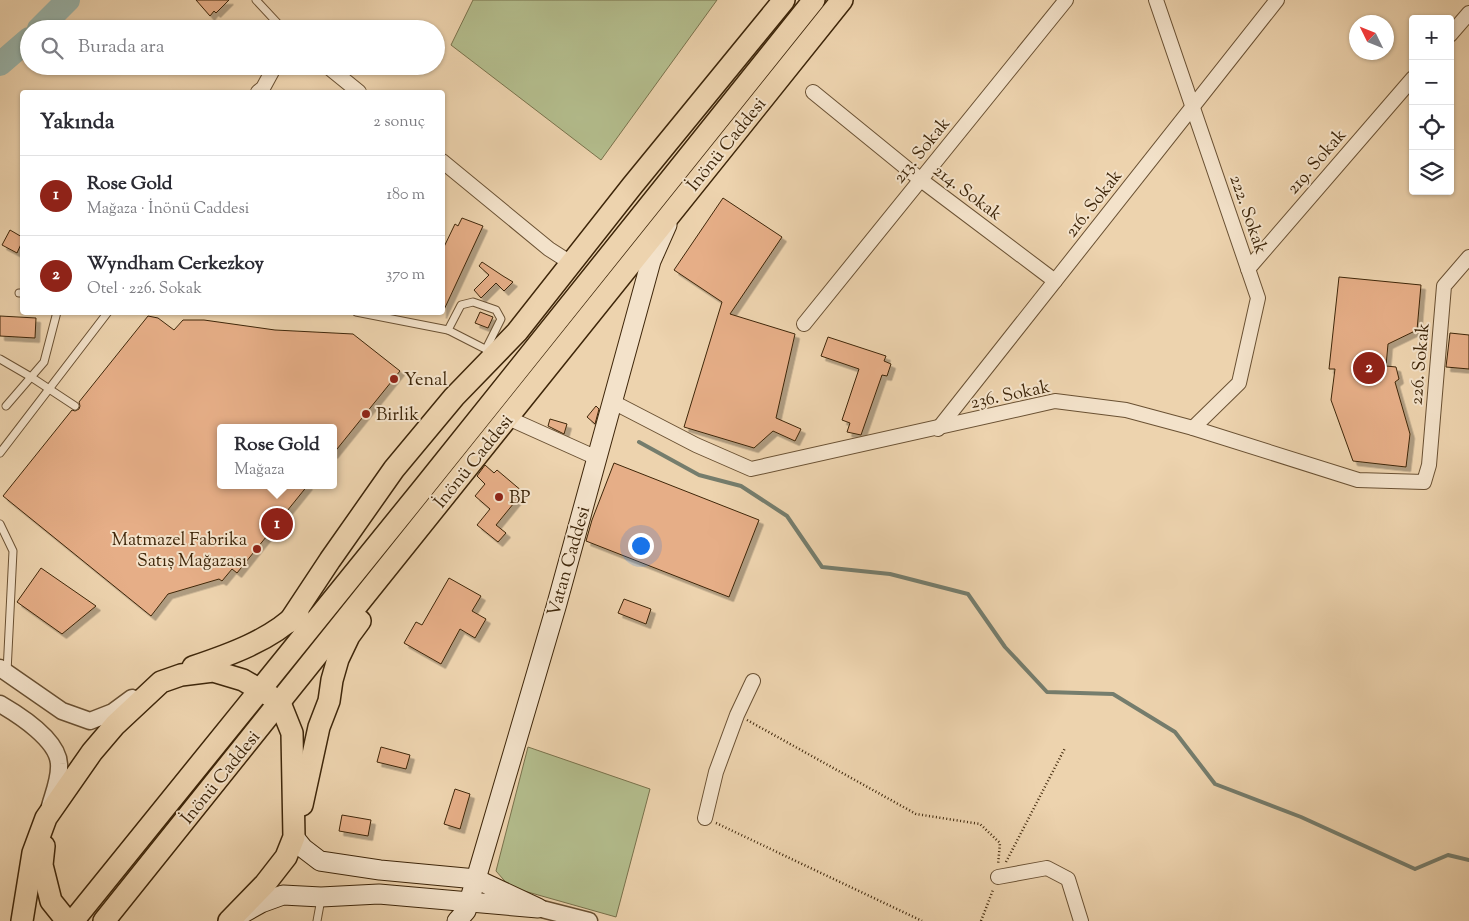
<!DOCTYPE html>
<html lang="tr">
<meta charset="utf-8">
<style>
:root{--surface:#fff;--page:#f2f2f3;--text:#2b2b33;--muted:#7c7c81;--line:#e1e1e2;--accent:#8f2418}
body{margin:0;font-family:"Sorts Mill Goudy",serif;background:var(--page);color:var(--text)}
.controls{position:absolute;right:15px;top:15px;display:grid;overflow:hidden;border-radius:5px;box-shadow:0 1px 4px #0004}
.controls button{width:45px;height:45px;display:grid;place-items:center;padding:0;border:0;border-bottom:1px solid var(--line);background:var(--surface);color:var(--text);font:25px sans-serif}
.compass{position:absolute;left:1349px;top:15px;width:45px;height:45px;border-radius:50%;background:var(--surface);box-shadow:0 1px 4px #0004;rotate:313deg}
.you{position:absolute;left:640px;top:545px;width:18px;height:18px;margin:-12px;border:4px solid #fff;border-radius:50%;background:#1a73e8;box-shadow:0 0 0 8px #1a73e833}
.badge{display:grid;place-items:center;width:32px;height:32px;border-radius:50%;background:var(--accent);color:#fff;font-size:16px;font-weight:700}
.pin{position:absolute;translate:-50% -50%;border:2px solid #fff;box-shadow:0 1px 5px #0006}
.popup{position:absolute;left:217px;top:424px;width:120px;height:65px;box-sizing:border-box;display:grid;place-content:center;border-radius:5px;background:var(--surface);filter:drop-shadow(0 1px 4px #0005);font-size:16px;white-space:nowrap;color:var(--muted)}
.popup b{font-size:19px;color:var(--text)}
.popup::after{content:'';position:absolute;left:50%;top:100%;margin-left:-10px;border:10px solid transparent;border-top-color:var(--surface)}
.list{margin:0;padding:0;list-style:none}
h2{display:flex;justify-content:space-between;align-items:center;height:65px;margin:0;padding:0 20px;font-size:21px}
h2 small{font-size:16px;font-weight:400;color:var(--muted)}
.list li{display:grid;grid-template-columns:32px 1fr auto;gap:15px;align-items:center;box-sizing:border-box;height:80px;padding:0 20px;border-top:1px solid var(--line)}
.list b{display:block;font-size:19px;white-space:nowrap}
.list p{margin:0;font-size:16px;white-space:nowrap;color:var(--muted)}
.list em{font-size:16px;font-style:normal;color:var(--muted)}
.icon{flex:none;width:28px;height:28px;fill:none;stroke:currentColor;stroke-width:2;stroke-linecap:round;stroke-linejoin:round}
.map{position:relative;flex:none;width:1469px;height:921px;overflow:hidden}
.search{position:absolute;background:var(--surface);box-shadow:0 1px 4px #0004;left:20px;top:20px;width:425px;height:55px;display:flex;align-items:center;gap:12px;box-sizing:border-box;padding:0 18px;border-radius:28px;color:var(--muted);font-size:19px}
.panel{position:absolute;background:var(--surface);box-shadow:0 1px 4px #0004;left:20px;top:90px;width:425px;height:225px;border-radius:5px}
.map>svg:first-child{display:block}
</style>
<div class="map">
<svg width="1469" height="921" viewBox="0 0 1469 921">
<defs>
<filter id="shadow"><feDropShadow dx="4.5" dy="4.5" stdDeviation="0" flood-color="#0004"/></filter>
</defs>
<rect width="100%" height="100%" fill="#edd3ae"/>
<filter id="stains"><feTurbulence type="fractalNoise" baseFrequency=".004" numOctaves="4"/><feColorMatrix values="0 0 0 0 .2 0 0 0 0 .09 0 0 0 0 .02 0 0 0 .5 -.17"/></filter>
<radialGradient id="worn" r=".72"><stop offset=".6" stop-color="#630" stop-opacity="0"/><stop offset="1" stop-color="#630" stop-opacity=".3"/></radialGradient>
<!-- green -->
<g fill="#b4be8e" stroke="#79724c">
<polygon points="473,0 717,0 601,160 451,45"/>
<polygon points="528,747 650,789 616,917 510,887 496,871"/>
</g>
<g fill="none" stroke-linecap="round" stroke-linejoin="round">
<!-- stream -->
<polyline stroke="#757d6d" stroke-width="4" points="639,442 699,475 741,486 787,516 822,567 890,574 968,594 1005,647 1047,692 1113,694 1175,732 1215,784 1301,817 1415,869 1448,855 1469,860"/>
<!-- river -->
<g stroke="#99b7af" stroke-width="24">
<polyline points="39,29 68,0"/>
<polyline points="0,64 29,39"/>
</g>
</g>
<!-- building -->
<g fill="#e6ae87" stroke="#3e260a" filter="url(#shadow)">
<polygon points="196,0 229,0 216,13 214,11 210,16"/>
<polygon points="723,198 782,237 730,314 795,334 776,418 801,429 795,441 773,431 754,448 684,427 722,302 674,270"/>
<polygon points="462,218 483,226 442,314 442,251 455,224 458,226"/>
<polygon points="10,230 22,237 22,242 17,253 2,245"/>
<polygon points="482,262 503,276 513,282 504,291 496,283 481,298 474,290 489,275 479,266"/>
<polygon points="1339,277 1421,285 1417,330 1388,344 1386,366 1396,367 1399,379 1395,382 1410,434 1406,467 1353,461 1331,400 1335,369 1329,369"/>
<polygon points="480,312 493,317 488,328 475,323"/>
<polygon points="0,316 36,318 35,338 0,336"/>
<polygon points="148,316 158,318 174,330 183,320 204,320 275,330 353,334 400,371 333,454 333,428 221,428 221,485 308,485 237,573 232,569 222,581 219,579 168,594 151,616 3,496 72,410 75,411 79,409 80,406 79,402"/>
<polygon points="1450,333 1469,335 1469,369 1446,367"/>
<polygon points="828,337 886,356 884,361 891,364 887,376 882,375 861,435 847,432 850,423 842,420 859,369 821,356"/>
<polygon points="596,406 599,409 595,424 587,417"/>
<polygon points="550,419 567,424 564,434 548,426"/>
<polygon points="614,463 759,520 729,597 586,541 592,520"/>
<polygon points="485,465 494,473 497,470 523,492 496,525 506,533 498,542 477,525 490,509 475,496 485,484 477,476"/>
<polygon points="41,568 96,606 62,634 17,602"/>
<polygon points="449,578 481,596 472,611 486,619 475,638 460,629 441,664 404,643 416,622 422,625"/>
<polygon points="624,599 651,609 646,624 618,613"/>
<polygon points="381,747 410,755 406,769 377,762"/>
<polygon points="455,789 470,794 460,829 444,824"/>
<polygon points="342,815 371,820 368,836 339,831"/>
</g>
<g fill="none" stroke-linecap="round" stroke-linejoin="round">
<!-- service casing -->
<g stroke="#6a5133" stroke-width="9">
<g id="service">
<polyline points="256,0 283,29"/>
<polyline points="19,293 22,293"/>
<polyline points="356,312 448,330 493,353"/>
<polyline points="448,330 461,305 473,302 496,310 501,319 486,349"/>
<polyline points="0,359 31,377 75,406"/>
<polyline points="6,406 44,362 57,312"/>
<polyline points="0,453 108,312"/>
<polyline points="0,524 13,551 7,672"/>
<polyline points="317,921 321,899"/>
</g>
</g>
<!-- minor casing -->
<g stroke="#6a5133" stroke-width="16">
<g id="minor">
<polyline points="1156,0 1258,298 1239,383 1193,428"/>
<polyline points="1450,35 1469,13"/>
<polyline points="327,66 359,92"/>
<polyline points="258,92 263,88 275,66"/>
<polyline points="813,92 921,180 1055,281"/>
<polyline points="442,161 549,249 571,263"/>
<polyline points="1248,269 1413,78"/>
<polyline points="804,324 1066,0"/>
<polyline points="613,402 696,445 751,469 1055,401 1126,410 1193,428 1358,480 1424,482 1429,465 1444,286 1469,257"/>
<polyline points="508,418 597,458"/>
<polyline points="938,429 1277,0"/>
<polyline points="705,818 716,772 737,715 753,681"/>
<polyline points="998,877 1047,868 1068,879 1081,921"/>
</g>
</g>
<!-- tertiary casing -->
<g stroke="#6a5133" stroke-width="19">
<g id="tertiary">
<polyline points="0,668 62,711 90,721 113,712 132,698"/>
<path d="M0,704c19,11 58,36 59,60 1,14 -5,28 -9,42"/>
<polyline points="538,908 589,921"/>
</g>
</g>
<!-- secondary casing -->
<g stroke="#3e260a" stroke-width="21">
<g id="secondary">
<polyline points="238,916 261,903 283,895 321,897 379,894 538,908 476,879 380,870 320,861 303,848 294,837"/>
<polyline points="457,921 466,911 476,879 556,607 651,261 667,225"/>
</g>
</g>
<!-- primary casing -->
<g stroke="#3e260a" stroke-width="24">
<g id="primary">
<polyline points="289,622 330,560 394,469 454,397 517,332 632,186 784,0"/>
<path d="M193,667c36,-12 78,-27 105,-54"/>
<polyline points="302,805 319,727 329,701 332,680 338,659 349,636 360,621"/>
<polyline points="44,846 42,865 51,901 67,921"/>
<polyline points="22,921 33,853 46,818 92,752 115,725 161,682 181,675 213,671 243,680 272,697 280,703 292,733 294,837 286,857 265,884 229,921"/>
<polyline points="73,921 424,487 814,0"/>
<polyline points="104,921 842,0"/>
</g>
</g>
<!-- path -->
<g stroke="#3e260a" stroke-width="2.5" stroke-dasharray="1 2.5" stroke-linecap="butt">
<polyline points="747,720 916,814 980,824 1000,843 998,865"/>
<polyline points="716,823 922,921"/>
<polyline points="1006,862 1065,748"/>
<polyline points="981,921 993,890"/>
</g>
<!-- service -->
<use href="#service" stroke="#f3e2ca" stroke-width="7"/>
<!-- minor -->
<use href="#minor" stroke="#f3e2ca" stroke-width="14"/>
<!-- tertiary -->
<use href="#tertiary" stroke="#f3e2ca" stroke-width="16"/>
<!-- secondary -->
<use href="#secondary" stroke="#f3e2ca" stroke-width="19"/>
<!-- primary -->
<use href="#primary" stroke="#edd3ae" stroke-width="21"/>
</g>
<!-- markers -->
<g fill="#8f2418" stroke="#f3e2ca" stroke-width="2">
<circle cx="394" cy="379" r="5"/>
<circle cx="366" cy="414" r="5"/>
<circle cx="499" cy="497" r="5"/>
<circle cx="257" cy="549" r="5"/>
</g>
<g text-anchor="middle" stroke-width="4" stroke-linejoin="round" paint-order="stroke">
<!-- street labels -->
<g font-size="18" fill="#3e260a" stroke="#f3e2ca">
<text transform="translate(726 144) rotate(-51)" y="6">İnönü Caddesi</text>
<text transform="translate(921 150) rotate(-51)" y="6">213. Sokak</text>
<text transform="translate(1316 161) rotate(-49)" y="6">219. Sokak</text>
<text transform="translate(968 192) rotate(37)" y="6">214. Sokak</text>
<text transform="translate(1093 203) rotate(-52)" y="6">216. Sokak</text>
<text transform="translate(1249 214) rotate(71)" y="6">222. Sokak</text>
<text transform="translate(1419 364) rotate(-85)" y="6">226. Sokak</text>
<text transform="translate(1010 394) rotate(-12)" y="6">236. Sokak</text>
<text transform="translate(473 461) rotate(-51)" y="6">İnönü Caddesi</text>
<text transform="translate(568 561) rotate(-74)" y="6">Vatan Caddesi</text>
<text transform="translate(220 777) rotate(-51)" y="6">İnönü Caddesi</text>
</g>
<!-- poi labels -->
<g font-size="18" fill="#3e260a" stroke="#f3e2ca" text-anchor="start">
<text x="404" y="385">Yenal</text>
<text x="376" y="420">Birlik</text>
<text x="509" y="503">BP</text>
<text x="247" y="545" text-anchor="end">Matmazel Fabrika<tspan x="247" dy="21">Satış Mağazası</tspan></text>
</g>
</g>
<rect width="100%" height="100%" filter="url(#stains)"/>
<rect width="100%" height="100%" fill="url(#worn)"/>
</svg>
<div class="controls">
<button>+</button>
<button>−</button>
<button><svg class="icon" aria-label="locate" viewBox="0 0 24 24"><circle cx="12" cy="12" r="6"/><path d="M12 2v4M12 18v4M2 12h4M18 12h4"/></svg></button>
<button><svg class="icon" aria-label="layers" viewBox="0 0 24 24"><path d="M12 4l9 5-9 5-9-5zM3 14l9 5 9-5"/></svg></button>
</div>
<svg class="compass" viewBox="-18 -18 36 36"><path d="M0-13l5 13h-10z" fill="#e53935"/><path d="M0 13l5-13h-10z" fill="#7c7c81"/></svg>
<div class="you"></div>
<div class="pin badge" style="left:277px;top:524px">1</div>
<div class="popup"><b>Rose Gold</b>Mağaza</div>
<div class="pin badge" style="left:1369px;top:368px">2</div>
<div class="search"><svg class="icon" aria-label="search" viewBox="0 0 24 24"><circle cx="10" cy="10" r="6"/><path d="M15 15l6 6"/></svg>Burada ara</div>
<section class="panel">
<h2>Yakında<small>2 sonuç</small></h2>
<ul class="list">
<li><span class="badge">1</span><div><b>Rose Gold</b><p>Mağaza · İnönü Caddesi</p></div><em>180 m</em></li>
<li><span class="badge">2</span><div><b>Wyndham Cerkezkoy</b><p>Otel · 226. Sokak</p></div><em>370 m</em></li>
</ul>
</section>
</div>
